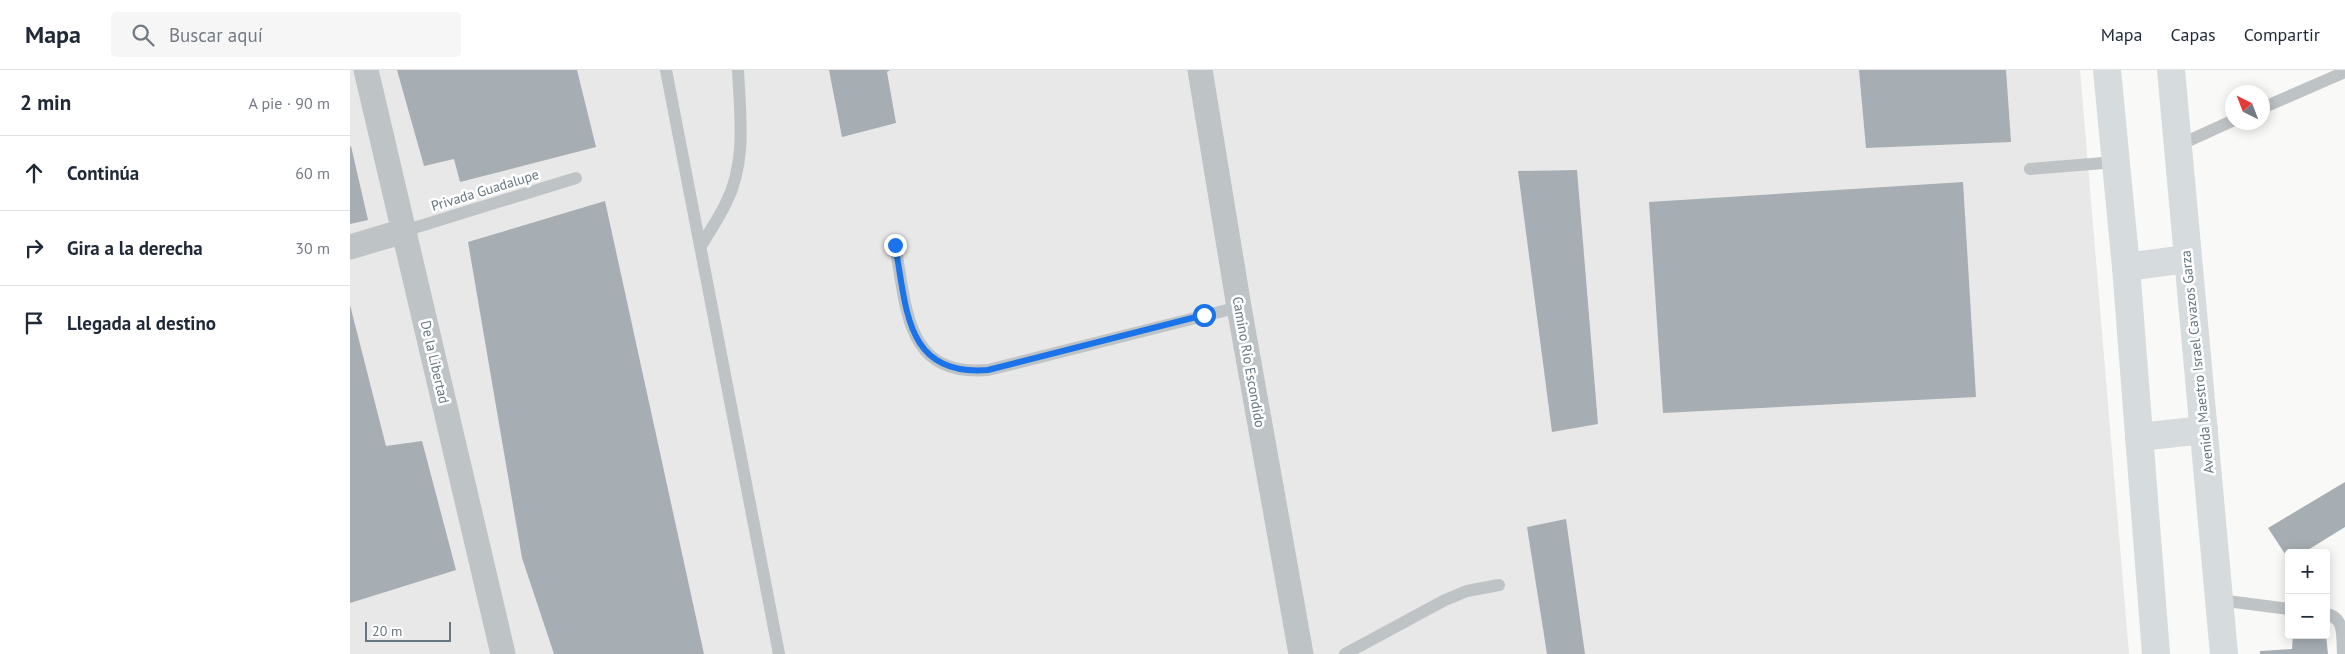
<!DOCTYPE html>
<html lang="es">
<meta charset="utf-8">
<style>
:root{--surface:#fff;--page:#f6f6f7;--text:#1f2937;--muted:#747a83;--line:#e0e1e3}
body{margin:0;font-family:"PT Sans",sans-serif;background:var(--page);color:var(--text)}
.controls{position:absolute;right:15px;bottom:15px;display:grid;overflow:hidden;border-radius:5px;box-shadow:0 2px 12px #0003}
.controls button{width:45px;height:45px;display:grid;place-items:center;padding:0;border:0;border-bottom:1px solid var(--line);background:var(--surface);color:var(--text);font:25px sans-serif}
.compass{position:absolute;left:1875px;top:15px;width:45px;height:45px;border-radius:50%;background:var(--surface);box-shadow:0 2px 12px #0003;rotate:318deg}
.scale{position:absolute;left:15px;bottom:12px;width:86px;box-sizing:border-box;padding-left:5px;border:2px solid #66767e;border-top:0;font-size:14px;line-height:18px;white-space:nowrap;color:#66767e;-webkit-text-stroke:4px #fff;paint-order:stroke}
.stop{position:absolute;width:15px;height:15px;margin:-11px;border:4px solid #1a73e8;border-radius:50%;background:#fff}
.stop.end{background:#1a73e8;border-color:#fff;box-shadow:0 1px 5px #0008}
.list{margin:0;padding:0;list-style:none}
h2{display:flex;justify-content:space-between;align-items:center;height:65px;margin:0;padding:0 20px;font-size:21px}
h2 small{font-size:16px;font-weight:400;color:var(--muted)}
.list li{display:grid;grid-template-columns:32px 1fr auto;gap:15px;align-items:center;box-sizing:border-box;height:75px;padding:0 20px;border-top:1px solid var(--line)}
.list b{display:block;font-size:19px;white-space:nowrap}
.list em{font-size:16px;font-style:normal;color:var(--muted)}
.icon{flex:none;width:28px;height:28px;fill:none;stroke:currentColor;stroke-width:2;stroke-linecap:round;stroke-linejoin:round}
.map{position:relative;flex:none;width:1995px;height:584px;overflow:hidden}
header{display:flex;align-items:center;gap:30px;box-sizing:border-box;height:70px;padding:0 25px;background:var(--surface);border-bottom:1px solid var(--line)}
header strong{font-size:24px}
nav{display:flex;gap:28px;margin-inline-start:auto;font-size:18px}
.search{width:350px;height:45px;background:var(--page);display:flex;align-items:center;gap:12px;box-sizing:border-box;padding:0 18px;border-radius:5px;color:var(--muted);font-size:19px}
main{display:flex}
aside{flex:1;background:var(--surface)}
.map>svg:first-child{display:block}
</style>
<header>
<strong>Mapa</strong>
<div class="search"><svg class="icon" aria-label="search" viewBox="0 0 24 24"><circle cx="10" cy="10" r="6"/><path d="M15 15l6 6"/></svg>Buscar aquí</div>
<nav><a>Mapa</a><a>Capas</a><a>Compartir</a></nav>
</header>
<main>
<aside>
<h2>2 min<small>A pie · 90 m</small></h2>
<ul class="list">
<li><svg class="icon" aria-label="ahead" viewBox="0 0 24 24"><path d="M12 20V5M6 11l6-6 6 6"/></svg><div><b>Continúa</b></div><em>60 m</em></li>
<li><svg class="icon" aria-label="right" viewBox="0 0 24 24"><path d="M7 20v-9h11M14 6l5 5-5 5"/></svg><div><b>Gira a la derecha</b></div><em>30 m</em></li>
<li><svg class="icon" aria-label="arrive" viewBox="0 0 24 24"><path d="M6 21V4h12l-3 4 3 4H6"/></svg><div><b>Llegada al destino</b></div></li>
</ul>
</aside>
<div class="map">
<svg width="1995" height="584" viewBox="0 0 1995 584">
<rect width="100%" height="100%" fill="#f9f9f7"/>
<!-- built -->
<polygon fill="#e7e8e7" points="0,0 1730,0 1779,584 0,584"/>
<!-- building -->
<g fill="#a6aeb3">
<polygon points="47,0 227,0 246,77 110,112 104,89 74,96"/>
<polygon points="479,0 540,0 537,2 546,53 492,67"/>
<polygon points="1509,0 1656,0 1661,72 1516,78"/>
<polygon points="1,76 18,150 0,154 0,77"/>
<polygon points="1227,100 1248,354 1202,362 1168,101"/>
<polygon points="1613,112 1626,327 1313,343 1299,132"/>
<polygon points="255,131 354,584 204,584 172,488 118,172"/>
<polygon points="0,235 36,376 72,371 106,500 0,533"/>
<polygon points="1995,412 1995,457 1953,483 1939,483 1939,490 1918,458"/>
<polygon points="1216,449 1235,584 1197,584 1177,457"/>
<polygon points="1943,565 1976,565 1978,584 1910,584 1910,581 1942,579"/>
</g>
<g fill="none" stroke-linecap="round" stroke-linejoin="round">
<!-- lane -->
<g stroke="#bec3c6" stroke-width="12">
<polyline points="316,0 429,584"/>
<polyline points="1912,38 1995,2"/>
<polyline points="1827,76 1882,51"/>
<polyline points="1680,99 1766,92"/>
<polyline points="54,161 226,108"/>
<path d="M545,175c12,62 9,132 93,125l251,-63"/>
<path d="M351,176c8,-14 18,-28 25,-43 21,-41 14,-89 12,-133"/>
<polyline points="1869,530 1939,539"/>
<path d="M1976,544c19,3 16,22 17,40"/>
<polyline points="995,584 1095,530 1117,521 1149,515"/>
</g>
<!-- street -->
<g stroke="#bec3c6" stroke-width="25">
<polyline points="16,0 153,584"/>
<polyline points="850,0 889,237 951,584"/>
<polyline points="0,177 54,161"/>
</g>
<!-- secondary -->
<g stroke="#d6dbdd" stroke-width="28">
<polyline points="1757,0 1776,197 1806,584"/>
<polyline points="1821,0 1874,584"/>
<polyline points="1776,197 1837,189"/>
<polyline points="1789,367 1854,360"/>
</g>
</g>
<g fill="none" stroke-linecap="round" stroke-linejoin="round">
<!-- route -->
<path stroke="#1a73e8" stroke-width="6" d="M545,175c12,62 9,132 93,125l216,-55"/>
</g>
<g text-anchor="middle" stroke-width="5" stroke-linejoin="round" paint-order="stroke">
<!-- street labels -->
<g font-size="14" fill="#66767e" stroke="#fff">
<text transform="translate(135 120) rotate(-17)" y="5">Privada Guadalupe</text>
<text transform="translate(85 292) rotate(77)" y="5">De la Libertad</text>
<text transform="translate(899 292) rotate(80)" y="5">Camino Río Escondido</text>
<text transform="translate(1847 292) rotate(-96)" y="5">Avenida Maestro Israel Cavazos Garza</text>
</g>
</g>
</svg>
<div class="controls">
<button>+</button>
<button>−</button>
</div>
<svg class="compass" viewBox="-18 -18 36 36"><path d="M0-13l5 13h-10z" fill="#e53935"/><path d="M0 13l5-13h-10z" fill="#747a83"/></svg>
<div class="scale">20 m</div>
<div class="stop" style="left:854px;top:245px"></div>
<div class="stop end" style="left:545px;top:175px"></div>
</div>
</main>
